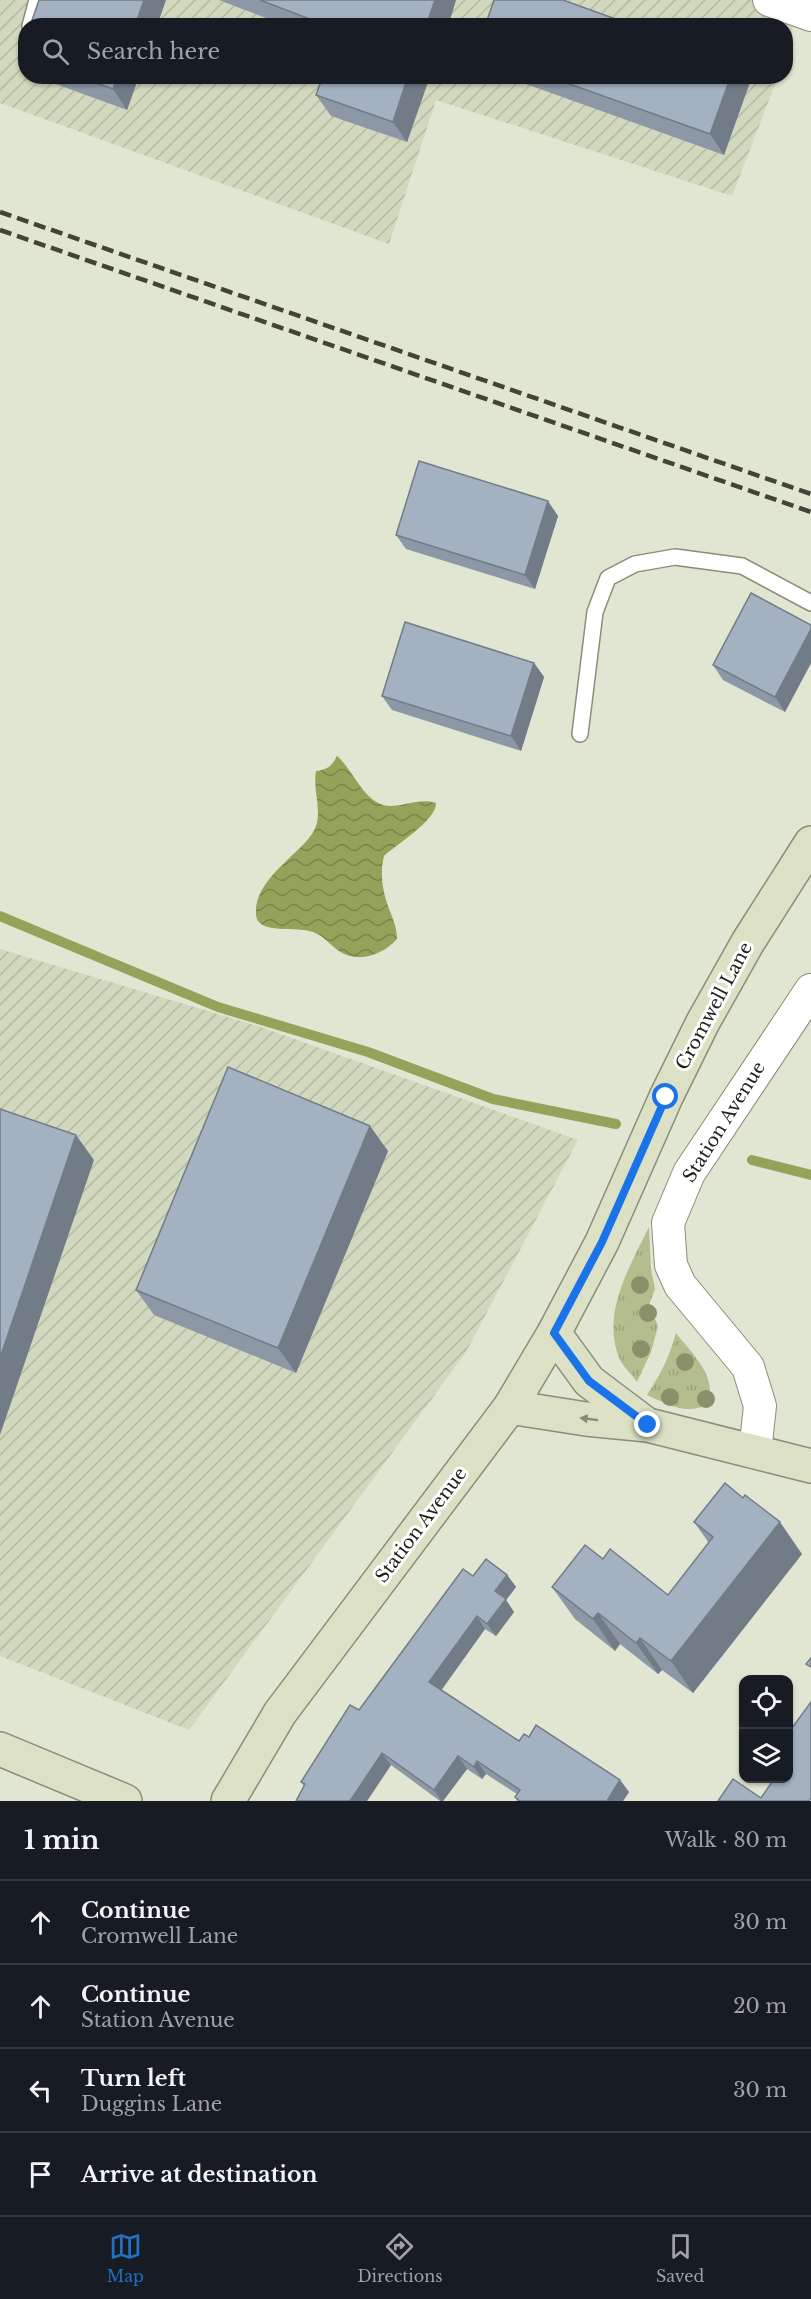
<!DOCTYPE html>
<meta charset="utf-8">
<style>
:root{--surface:#171b24;--page:#20242c;--text:#f1f3f6;--muted:#9ea1a6;--line:#363941;--accent:#2370bf}
body{margin:0;font-family:"Libre Baskerville",serif;background:var(--page);color:var(--text)}
.controls{position:absolute;right:18px;bottom:18px;display:grid;overflow:hidden;border-radius:12px;box-shadow:0 2px 4px #0004}
.controls button{width:54px;height:54px;display:grid;place-items:center;padding:0;border:0;border-bottom:2px solid var(--line);background:var(--surface);color:var(--text);font:30px sans-serif}
.stop{position:absolute;width:18px;height:18px;margin:-14px;border:4px solid #1a73e8;border-radius:50%;background:#fff}
.stop.end{background:#1a73e8;border-color:#fff;box-shadow:0 2px 6px #0008}
.list{margin:0;padding:0;list-style:none}
h2{display:flex;justify-content:space-between;align-items:center;height:78px;margin:0;padding:0 24px;font-size:26px}
h2 small{font-size:20px;font-weight:400;color:var(--muted)}
.list li{display:grid;grid-template-columns:39px 1fr auto;gap:18px;align-items:center;box-sizing:border-box;height:84px;padding:0 24px;border-top:2px solid var(--line)}
.list b{display:block;font-size:22px;white-space:nowrap}
.list p{margin:0;font-size:20px;white-space:nowrap;color:var(--muted)}
.list em{font-size:20px;font-style:normal;color:var(--muted)}
.icon{flex:none;width:33px;height:33px;fill:none;stroke:currentColor;stroke-width:2;stroke-linecap:round;stroke-linejoin:round}
.map{position:relative;flex:none;width:811px;height:1801px;overflow:hidden}
.search{position:absolute;background:var(--surface);box-shadow:0 2px 4px #0004;left:18px;right:18px;top:18px;height:66px;display:flex;align-items:center;gap:15px;box-sizing:border-box;padding:0 21px;border-radius:24px;color:var(--muted);font-size:22px}
.sheet{height:414px;background:var(--surface)}
nav{display:flex;justify-content:space-around;align-items:center;box-sizing:border-box;height:84px;border-top:2px solid var(--line);background:var(--surface);font-size:16px;color:var(--muted)}
nav a{display:grid;justify-items:center;gap:3px}
nav .on{color:var(--accent)}
.map>svg:first-child{display:block}
</style>
<div class="map">
<svg width="811" height="1801" viewBox="0 0 811 1801">
<defs>
<pattern id="industrial-furrows" width="10" height="10" patternUnits="userSpaceOnUse" patternTransform="scale(1.5)"><rect width="10" height="10" fill="#d2d8be"/><path d="M-1 1l2-2M0 10L10 0M9 11l2-2" fill="none" stroke="#b4b9a3"/></pattern>
<pattern id="grass-tufts" width="24" height="20" patternUnits="userSpaceOnUse" patternTransform="scale(1.5)"><rect width="24" height="20" fill="#b3bd8d"/><path d="M3 7l-1-3M5 7V3M7 7l1-3M15 17l-1-3M17 17v-4M19 17l1-3" fill="none" stroke="#9aa279"/></pattern>
<pattern id="water-waves" width="16" height="10" patternUnits="userSpaceOnUse" patternTransform="scale(1.5)"><rect width="16" height="10" fill="#95a35a"/><path d="M0 5q4-4 8 0t8 0" fill="none" stroke="#798449"/></pattern>
</defs>
<rect width="100%" height="100%" fill="#e1e6d2"/>
<!-- industrial -->
<g fill="url(#industrial-furrows)">
<polygon points="0,0 799,0 786,58 786,26 26,26 26,76 778,77 732,196 436,100 389,244 0,103"/>
<polygon points="0,949 258,1026 578,1140 466,1352 189,1730 0,1656"/>
</g>
<!-- grass -->
<g fill="url(#grass-tufts)">
<path d="M649,1227l2,42 4,20 -6,16 9,21 -7,26 -14,30c-5,-7 -13,-15 -17,-22 -20,-45 10,-94 29,-133z"/>
<path d="M676,1333c16,21 43,44 31,72 -22,10 -40,-1 -60,-10 13,-20 23,-39 29,-62z"/>
</g>
<!-- water -->
<path fill="url(#water-waves)" d="M337,756c17,14 27,49 53,50 15,0 31,-8 46,-3 1,17 -40,42 -52,53 -4,16 -2,32 3,47 4,12 10,23 10,36 -14,16 -39,25 -58,12 -9,-6 -15,-15 -26,-19 -10,-3 -21,-3 -32,-3 -10,-1 -24,-2 -25,-14 -3,-34 40,-58 56,-81 13,-19 0,-42 4,-63 11,-1 16,-5 21,-15z"/>
<g fill="none" stroke-linecap="round" stroke-linejoin="round">
<!-- stream -->
<g stroke="#95a35a" stroke-width="10">
<polyline points="0,916 218,1007 368,1052 493,1099 616,1124"/>
<polyline points="752,1160 811,1175"/>
</g>
<!-- lane casing -->
<g stroke="#898d7a" stroke-width="18">
<g id="lane">
<polyline points="30,26 37,0"/>
<polyline points="580,734 595,612 608,578 635,564 675,557 742,566 811,603"/>
</g>
</g>
<!-- street casing -->
<g stroke="#898d7a" stroke-width="34">
<g id="street">
<polyline points="769,0 811,15"/>
<polyline points="755,1452 760,1406 748,1367 680,1285 671,1265 668,1223 689,1173 811,990"/>
</g>
</g>
<!-- secondary casing -->
<g stroke="#898d7a" stroke-width="36">
<g id="secondary">
<polyline points="554,1333 589,1381 646,1424"/>
<polyline points="510,1407 586,1419 648,1425 811,1466"/>
<polyline points="0,1749 125,1801"/>
<polyline points="228,1801 280,1713 510,1407 554,1333 602,1242 666,1097 703,1022 748,942 811,843"/>
</g>
</g>
<!-- lane -->
<use href="#lane" stroke="#fff" stroke-width="15"/>
<!-- street -->
<use href="#street" stroke="#fff" stroke-width="32"/>
<!-- secondary -->
<use href="#secondary" stroke="#dce0c5" stroke-width="33"/>
<!-- rail -->
<g stroke="#42443a" stroke-width="4.5" stroke-dasharray="12 6" stroke-linecap="butt">
<polyline points="0,212 811,494"/>
<polyline points="0,230 811,512"/>
</g>
</g>
<!-- trees -->
<g fill="#8a906a">
<circle cx="640" cy="1285" r="9"/>
<circle cx="648" cy="1313" r="9"/>
<circle cx="641" cy="1349" r="9"/>
<circle cx="685" cy="1362" r="9"/>
<circle cx="670" cy="1397" r="9"/>
<circle cx="706" cy="1399" r="9"/>
</g>
<!-- wall -->
<g fill="#8c98a6">
<polygon points="219,0 456,0 448,26 287,26"/>
<polygon points="26,39 26,65 19,56"/>
<polygon points="34,76 139,76 127,110"/>
<polygon points="323,76 430,76 407,142 331,116 316,95"/>
<polygon points="504,76 746,76 750,82 724,155"/>
<polygon points="558,516 535,589 406,549 396,535"/>
<polygon points="811,625 811,663 785,712 723,680 713,665"/>
<polygon points="534,663 544,677 521,751 392,710 382,696"/>
<polygon points="388,1151 296,1373 154,1315 136,1290"/>
<polygon points="694,1522 802,1554 693,1693 662,1670 658,1674 620,1644 615,1651 575,1619 552,1587 603,1559 668,1595 709,1543"/>
<polygon points="507,1575 516,1587 506,1600 514,1612 496,1636 485,1629 441,1690 519,1741 529,1737 620,1780 629,1792 623,1801 517,1801 515,1797 517,1794 486,1774 482,1779 467,1769 443,1801 440,1801 391,1765 367,1801 296,1801 304,1786 301,1782 359,1710 473,1576"/>
</g>
<!-- shaded-wall -->
<g fill="#727c87">
<polygon points="144,0 166,0 157,26 135,26"/>
<polygon points="435,0 456,0 448,26 426,26"/>
<polygon points="118,76 139,76 127,110 113,89"/>
<polygon points="408,76 430,76 407,142 393,122"/>
<polygon points="731,76 746,76 750,82 724,155 710,134"/>
<polygon points="548,501 558,516 535,589 525,575"/>
<polygon points="811,629 811,663 785,712 775,697"/>
<polygon points="534,663 544,677 521,751 511,736"/>
<polygon points="370,1126 388,1151 296,1373 278,1348"/>
<polygon points="76,1135 94,1160 0,1435 0,1358"/>
<polygon points="780,1522 802,1554 693,1693 671,1661"/>
<polygon points="507,1575 516,1587 506,1600 514,1612 496,1636 487,1624 495,1591"/>
<polygon points="598,1613 620,1644 615,1651 593,1619"/>
<polygon points="477,1616 485,1629 438,1695 429,1682"/>
<polygon points="640,1638 662,1670 658,1674 636,1643"/>
<polygon points="382,1753 391,1765 367,1801 350,1801"/>
<polygon points="458,1756 467,1769 443,1801 441,1801 434,1790"/>
<polygon points="477,1761 486,1774 482,1779 474,1767"/>
<polygon points="620,1780 629,1792 623,1801 607,1801"/>
</g>
<!-- building -->
<g fill="#a3b1c1" stroke="#727c87" stroke-width="1.5">
<polygon points="39,0 144,0 135,26 30,26"/>
<polygon points="260,0 435,0 426,26 328,26"/>
<polygon points="494,0 563,0 635,26 485,26"/>
<polygon points="26,39 26,58 19,56"/>
<polygon points="77,76 118,76 113,89"/>
<polygon points="323,76 408,76 393,122 316,95"/>
<polygon points="547,76 731,76 710,134"/>
<polygon points="419,461 548,501 525,575 396,535"/>
<polygon points="751,593 811,625 811,629 775,697 713,665"/>
<polygon points="405,622 534,663 511,736 382,696"/>
<polygon points="228,1067 370,1126 278,1348 136,1290"/>
<polygon points="0,1109 76,1135 0,1358"/>
<polygon points="725,1483 743,1498 745,1495 780,1522 671,1661 640,1638 636,1643 598,1613 593,1619 552,1587 585,1545 603,1559 610,1549 668,1595 713,1537 694,1522"/>
<polygon points="486,1559 507,1575 495,1591 506,1599 487,1624 477,1616 429,1682 519,1741 524,1734 529,1737 536,1725 620,1780 607,1801 520,1801 515,1797 520,1790 477,1761 474,1767 458,1756 434,1790 382,1753 350,1801 296,1801 305,1784 301,1782 350,1705 359,1710 463,1569 473,1576"/>
<polygon points="811,1658 811,1667 806,1664"/>
<polygon points="811,1702 811,1798 809,1801 718,1801 733,1779 761,1798 774,1779 789,1779 789,1732"/>
</g>
<!-- one-way arrows -->
<defs><path id="oneway-solid" d="M-6-.8H1V-3.2L6.5 0L1 3.2V.8H-6Z" transform="scale(1.5)"/></defs>
<use fill="#868a77" href="#oneway-solid" transform="translate(589 1419) rotate(-173)"/>
<g fill="none" stroke-linecap="round" stroke-linejoin="round">
<!-- route -->
<polyline stroke="#1a73e8" stroke-width="8" points="648,1425 589,1381 554,1333 602,1242 666,1097"/>
</g>
<g text-anchor="middle" stroke-width="6" stroke-linejoin="round" paint-order="stroke">
<!-- street labels -->
<g font-size="18" fill="#1e2018" stroke="#fff">
<text transform="translate(714 1006) rotate(-62)" y="6">Cromwell Lane</text>
<text transform="translate(724 1122) rotate(-58)" y="6">Station Avenue</text>
<text transform="translate(421 1525) rotate(-53)" y="6">Station Avenue</text>
</g>
</g>
</svg>
<div class="controls">
<button><svg class="icon" aria-label="locate" viewBox="0 0 24 24"><circle cx="12" cy="12" r="6"/><path d="M12 2v4M12 18v4M2 12h4M18 12h4"/></svg></button>
<button><svg class="icon" aria-label="layers" viewBox="0 0 24 24"><path d="M12 4l9 5-9 5-9-5zM3 14l9 5 9-5"/></svg></button>
</div>
<div class="stop" style="left:666px;top:1097px"></div>
<div class="stop end" style="left:648px;top:1425px"></div>
<div class="search"><svg class="icon" aria-label="search" viewBox="0 0 24 24"><circle cx="10" cy="10" r="6"/><path d="M15 15l6 6"/></svg>Search here</div>
</div>
<section class="sheet">
<h2>1 min<small>Walk · 80 m</small></h2>
<ul class="list">
<li><svg class="icon" aria-label="ahead" viewBox="0 0 24 24"><path d="M12 20V5M6 11l6-6 6 6"/></svg><div><b>Continue</b><p>Cromwell Lane</p></div><em>30 m</em></li>
<li><svg class="icon" aria-label="ahead" viewBox="0 0 24 24"><path d="M12 20V5M6 11l6-6 6 6"/></svg><div><b>Continue</b><p>Station Avenue</p></div><em>20 m</em></li>
<li><svg class="icon" aria-label="left" viewBox="0 0 24 24"><path d="M17 20v-9H6M10 6l-5 5 5 5"/></svg><div><b>Turn left</b><p>Duggins Lane</p></div><em>30 m</em></li>
<li><svg class="icon" aria-label="arrive" viewBox="0 0 24 24"><path d="M6 21V4h12l-3 4 3 4H6"/></svg><div><b>Arrive at destination</b></div></li>
</ul>
</section>
<nav>
<a class="on"><svg class="icon" aria-label="map" viewBox="0 0 24 24"><path d="M3 6l6-2 6 2 6-2v14l-6 2-6-2-6 2zM9 4v14M15 6v14"/></svg>Map</a>
<a><svg class="icon" aria-label="directions" viewBox="0 0 24 24"><path d="M12 3l9 9-9 9-9-9zM9 14v-3h6M13 9l2 2-2 2"/></svg>Directions</a>
<a><svg class="icon" aria-label="saved" viewBox="0 0 24 24"><path d="M7 4h10v16l-5-4-5 4z"/></svg>Saved</a>
</nav>
